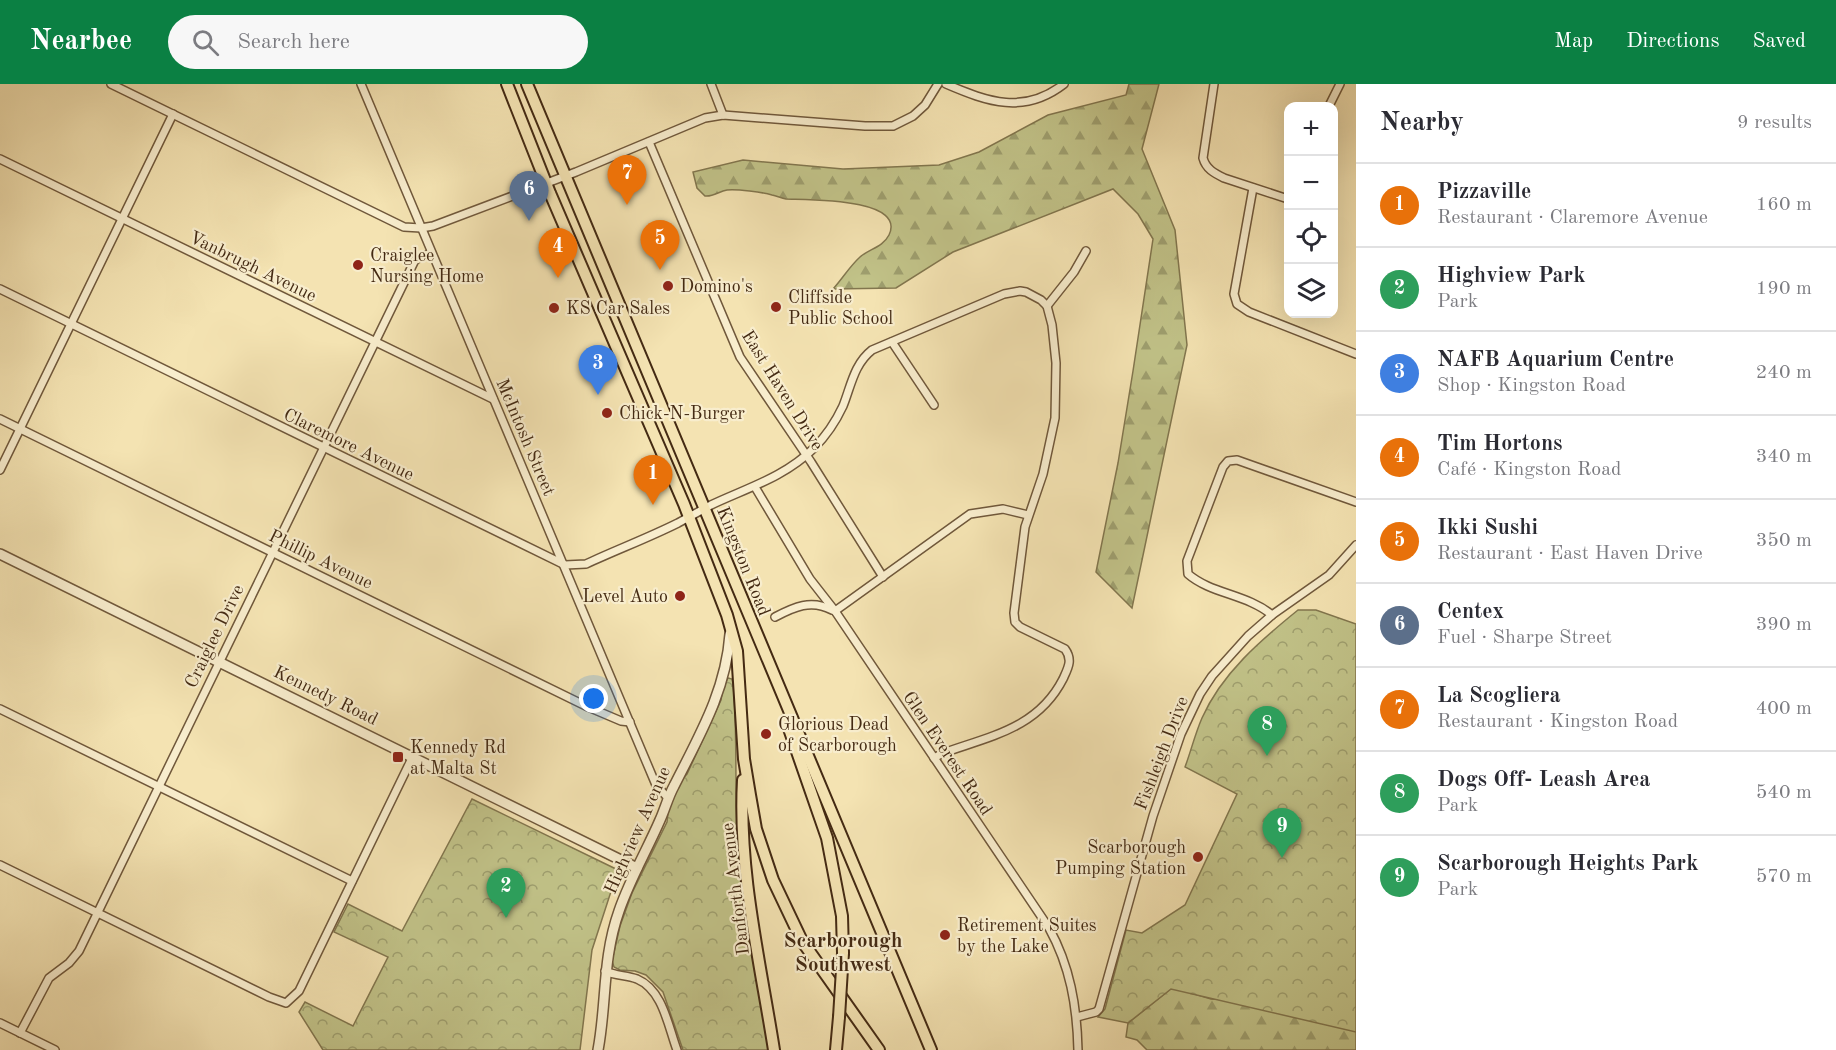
<!DOCTYPE html>
<meta charset="utf-8">
<style>
:root{--surface:#fff;--page:#f7f7f7;--text:#2b2b33;--muted:#7c7c81;--line:#e1e1e2;--accent:#0b8043}
body{margin:0;font-family:"Old Standard TT",serif;background:var(--page);color:var(--text)}
.controls{position:absolute;right:18px;top:18px;display:grid;overflow:hidden;border-radius:12px;box-shadow:0 6px 24px #0002}
.controls button{width:54px;height:54px;display:grid;place-items:center;padding:0;border:0;border-bottom:2px solid var(--line);background:var(--surface);color:var(--text);font:30px sans-serif}
.you{position:absolute;left:594px;top:615px;width:21px;height:21px;margin:-15px;border:4px solid #fff;border-radius:50%;background:#1a73e8;box-shadow:0 0 0 9px #1a73e833}
.badge{display:grid;place-items:center;width:39px;height:39px;border-radius:50%;background:var(--accent);color:#fff;font-size:20px;font-weight:700}
.pin{position:absolute;translate:-50% -50px;filter:drop-shadow(0 2px 3px #0008)}
.pin::after{content:'';position:absolute;top:32px;width:21px;height:18px;background:inherit;clip-path:polygon(0 0,100% 0,50% 100%)}
.list{margin:0;padding:0;list-style:none}
h2{display:flex;justify-content:space-between;align-items:center;height:78px;margin:0;padding:0 24px;font-size:26px}
h2 small{font-size:20px;font-weight:400;color:var(--muted)}
.list li{display:grid;grid-template-columns:39px 1fr auto;gap:18px;align-items:center;box-sizing:border-box;height:84px;padding:0 24px;border-top:2px solid var(--line)}
.list b{display:block;font-size:22px;white-space:nowrap}
.list p{margin:0;font-size:20px;white-space:nowrap;color:var(--muted)}
.list em{font-size:20px;font-style:normal;color:var(--muted)}
.icon{flex:none;width:33px;height:33px;fill:none;stroke:currentColor;stroke-width:2;stroke-linecap:round;stroke-linejoin:round}
.map{position:relative;flex:none;width:1356px;height:966px;overflow:hidden}
header{display:flex;align-items:center;gap:36px;box-sizing:border-box;height:84px;padding:0 30px;background:var(--accent);color:#fff}
header strong{font-size:28px}
nav{display:flex;gap:33px;margin-inline-start:auto;font-size:21px}
.search{width:420px;height:54px;background:var(--page);display:flex;align-items:center;gap:15px;box-sizing:border-box;padding:0 21px;border-radius:33px;color:var(--muted);font-size:22px}
main{display:flex}
aside{flex:1;background:var(--surface)}
.map>svg:first-child{display:block}
</style>
<header>
<strong>Nearbee</strong>
<div class="search"><svg class="icon" aria-label="search" viewBox="0 0 24 24"><circle cx="10" cy="10" r="6"/><path d="M15 15l6 6"/></svg>Search here</div>
<nav><a>Map</a><a>Directions</a><a>Saved</a></nav>
</header>
<main>
<div class="map">
<svg width="1356" height="966" viewBox="0 0 1356 966">
<defs>
<pattern id="forest-firs" width="22" height="20" patternUnits="userSpaceOnUse" patternTransform="scale(1.5)"><rect width="22" height="20" fill="#c1c288"/><path d="M5 1l3.5 6h-7zM16 11l3.5 6h-7z" fill="#9e9e6e"/></pattern>
<pattern id="park-crowns" width="20" height="18" patternUnits="userSpaceOnUse" patternTransform="scale(1.5)"><rect width="20" height="18" fill="#c1c288"/><path d="M2 6a3 3 0 1 1 6 0M12 15a3 3 0 1 1 6 0" fill="none" stroke="#9e9e6e"/></pattern>
</defs>
<rect width="100%" height="100%" fill="#f4e3b2"/>
<filter id="stains"><feTurbulence type="fractalNoise" baseFrequency=".00333" numOctaves="4"/><feColorMatrix values="0 0 0 0 .2 0 0 0 0 .09 0 0 0 0 .02 0 0 0 .5 -.17"/></filter>
<radialGradient id="worn" r=".72"><stop offset=".6" stop-color="#630" stop-opacity="0"/><stop offset="1" stop-color="#630" stop-opacity=".3"/></radialGradient>
<!-- forest -->
<g fill="url(#forest-firs)" stroke="#82764e" stroke-width="1.5">
<path d="M1129,0h30l-17,65 33,81 12,115 -55,263 -36,-36 22,-109 15,-92 20,-132 -15,-25 -25,-25 -160,63 -57,36 -63,1c9,-10 17,-23 27,-32 9,-8 23,-10 29,-22 18,-38 -86,-35 -103,-36 -5,-1 -9,-3 -14,-4 -10,-3 -35,-6 -45,-5 -8,1 -13,7 -22,6l-8,-8 -4,-16 50,-12 100,9 96,-4 40,-13 69,-37 78,-20z"/>
<polygon points="1178,899 1188,908 1211,915 1356,921 1356,966 1147,966 1137,956 1126,953 1128,939"/>
</g>
<!-- park -->
<g fill="url(#park-crowns)" stroke="#82764e" stroke-width="1.5">
<path d="M1298,526h18l40,14v408l-185,-43 -43,34 -30,-6 7,-8 21,-79 16,3 43,-28 52,-111 -52,-27c6,-16 10,-33 17,-49 20,-45 59,-78 96,-108z"/>
<path d="M728,594l4,1 1,4c5,53 1,106 5,160 5,69 19,138 31,207h-86l-20,-58 -17,-17 -11,-4 -15,-1 -6,-3 -2,-6 8,-35 12,-33 35,-71 2,-18 11,-23 7,-7 34,-74 2,-13z"/>
<polygon points="472,715 618,786 592,866 580,966 323,966 299,928 305,918 353,942 388,873 334,848 348,820 402,847"/>
</g>
<g fill="none" stroke-linecap="round" stroke-linejoin="round">
<!-- minor casing -->
<g stroke="#70583b" stroke-width="10">
<g id="minor">
<polyline points="111,0 404,143 421,144 433,142 576,88 705,34 723,31 865,42 893,42 913,32 925,21 938,0"/>
<polyline points="361,0 656,701 668,714"/>
<polyline points="711,0 723,31"/>
<path d="M946,0c42,18 78,31 118,0"/>
<path d="M1214,0l-11,74c3,11 11,15 21,20l64,21"/>
<polyline points="1329,22 1340,0"/>
<polyline points="649,58 740,273 811,378 883,493"/>
<polyline points="0,75 493,315"/>
<polyline points="1253,104 1234,210 1237,220 1249,228 1356,270"/>
<path d="M0,205l565,276 21,-1c30,-14 62,-26 92,-41 11,-6 22,-12 33,-18 36,-17 74,-28 103,-57 12,-12 22,-27 29,-42 8,-20 11,-42 29,-56l132,-56 16,-3 6,1 15,8 6,6 5,19 4,38 -1,55 -12,56 -18,53 -11,86 1,9 5,5 45,22c8,11 3,19 -2,30 -25,49 -72,57 -120,74l-9,5"/>
<polyline points="1047,222 1074,188 1086,167"/>
<polyline points="892,258 934,321"/>
<polyline points="0,335 588,623 621,637 630,638"/>
<polyline points="0,386 173,30"/>
<path d="M755,403l55,92 25,32 214,317c21,38 28,78 29,122"/>
<polyline points="835,527 970,430 1003,425 1028,431"/>
<path d="M1272,531c-25,-21 -61,-21 -84,-41l-1,-13 36,-94 5,-6 9,-1 119,42"/>
<path d="M775,533c19,-10 36,-18 57,-7"/>
<polyline points="0,625 352,797"/>
<polyline points="0,781 269,913 286,919 299,907 413,672"/>
<path d="M605,887c11,5 21,4 32,8 26,11 31,47 40,71"/>
<polyline points="1077,933 1096,928 1099,925 1153,732 1181,650 1200,610 1212,592 1248,552 1272,531 1329,491 1356,461"/>
<polyline points="0,939 55,966"/>
<polyline points="20,949 49,894 69,879 79,867 415,176 431,169"/>
</g>
</g>
<!-- tertiary casing -->
<g stroke="#70583b" stroke-width="12">
<g id="tertiary">
<polyline points="0,470 637,784"/>
<path d="M598,966c9,-48 4,-91 21,-139 11,-32 28,-61 41,-91 5,-11 8,-23 14,-34 25,-50 52,-95 56,-152"/>
</g>
</g>
<!-- primary casing -->
<g stroke="#442a13" stroke-width="14">
<g id="primary">
<polyline points="507,0 550,109 684,420 727,531 737,567 744,675 750,711 756,745 773,796 802,857 879,966"/>
<polyline points="527,0 931,966"/>
<polyline points="786,636 827,754 842,832 843,869"/>
<path d="M743,696c-5,90 17,181 31,270"/>
<polyline points="836,966 839,933"/>
</g>
</g>
<!-- minor -->
<use href="#minor" stroke="#f8edcd" stroke-width="7"/>
<!-- tertiary -->
<use href="#tertiary" stroke="#f8edcd" stroke-width="9"/>
<!-- primary -->
<use href="#primary" stroke="#f4e3b2" stroke-width="10"/>
<!-- primary-bridge casing -->
<g stroke="#442a13" stroke-width="14" stroke-linecap="butt">
<polyline id="primary-bridge" points="839,933 843,869"/>
</g>
<!-- primary-bridge -->
<use href="#primary-bridge" stroke="#f4e3b2" stroke-width="10"/>
</g>
<!-- markers -->
<g fill="#8f2418" stroke="#f8edcd" stroke-width="2">
<circle cx="358" cy="181" r="6"/>
<circle cx="668" cy="202" r="6"/>
<circle cx="776" cy="223" r="6"/>
<circle cx="554" cy="224" r="6"/>
<circle cx="607" cy="329" r="6"/>
<circle cx="680" cy="512" r="6"/>
<circle cx="766" cy="650" r="6"/>
<rect x="392" y="667" width="12" height="12" rx="3"/>
<circle cx="1198" cy="773" r="6"/>
<circle cx="945" cy="851" r="6"/>
</g>
<g text-anchor="middle" stroke-width="4.5" stroke-linejoin="round" paint-order="stroke">
<!-- poi labels -->
<g font-size="18" fill="#442a13" stroke="#f8edcd" text-anchor="start">
<text x="370" y="177">Craiglee<tspan x="370" dy="21">Nursing Home</tspan></text>
<text x="680" y="208">Domino's</text>
<text x="788" y="219">Cliffside<tspan x="788" dy="21">Public School</tspan></text>
<text x="566" y="230">KS Car Sales</text>
<text x="619" y="335">Chick-N-Burger</text>
<text x="668" y="518" text-anchor="end">Level Auto</text>
<text x="778" y="646">Glorious Dead<tspan x="778" dy="21">of Scarborough</tspan></text>
<text x="410" y="669">Kennedy Rd<tspan x="410" dy="21">at Malta St</tspan></text>
<text x="1186" y="769" text-anchor="end">Scarborough<tspan x="1186" dy="21">Pumping Station</tspan></text>
<text x="957" y="847">Retirement Suites<tspan x="957" dy="21">by the Lake</tspan></text>
</g>
<!-- street labels -->
<g font-size="18" fill="#442a13" stroke="#f8edcd">
<text transform="translate(253 182) rotate(26)" y="6">Vanbrugh Avenue</text>
<text transform="translate(783 306) rotate(58)" y="6">East Haven Drive</text>
<text transform="translate(526 353) rotate(67)" y="6">McIntosh Street</text>
<text transform="translate(349 360) rotate(26)" y="6">Claremore Avenue</text>
<text transform="translate(321 475) rotate(26)" y="6">Phillip Avenue</text>
<text transform="translate(744 477) rotate(68)" y="6">Kingston Road</text>
<text transform="translate(214 552) rotate(-64)" y="6">Craiglee Drive</text>
<text transform="translate(326 611) rotate(26)" y="6">Kennedy Road</text>
<text transform="translate(948 669) rotate(56)" y="6">Glen Everest Road</text>
<text transform="translate(1161 669) rotate(-69)" y="6">Fishleigh Drive</text>
<text transform="translate(637 746) rotate(-66)" y="6">Highview Avenue</text>
<text transform="translate(735 805) rotate(-97)" y="6">Danforth Avenue</text>
</g>
<!-- quarter labels -->
<g font-size="21" font-weight="bold" fill="#442a13" stroke="#f8edcd">
<text x="843" y="863">Scarborough<tspan x="843" dy="24">Southwest</tspan></text>
</g>
</g>
<rect width="100%" height="100%" filter="url(#stains)"/>
<rect width="100%" height="100%" fill="url(#worn)"/>
</svg>
<div class="controls">
<button>+</button>
<button>−</button>
<button><svg class="icon" aria-label="locate" viewBox="0 0 24 24"><circle cx="12" cy="12" r="6"/><path d="M12 2v4M12 18v4M2 12h4M18 12h4"/></svg></button>
<button><svg class="icon" aria-label="layers" viewBox="0 0 24 24"><path d="M12 4l9 5-9 5-9-5zM3 14l9 5 9-5"/></svg></button>
</div>
<div class="you"></div>
<div class="pin badge" style="left:653px;top:421px;background:#e8710a">1</div>
<div class="pin badge" style="left:506px;top:834px;background:#2e9e5b">2</div>
<div class="pin badge" style="left:598px;top:311px;background:#3f7fe0">3</div>
<div class="pin badge" style="left:558px;top:194px;background:#e8710a">4</div>
<div class="pin badge" style="left:660px;top:186px;background:#e8710a">5</div>
<div class="pin badge" style="left:529px;top:137px;background:#5c6f8a">6</div>
<div class="pin badge" style="left:627px;top:121px;background:#e8710a">7</div>
<div class="pin badge" style="left:1267px;top:672px;background:#2e9e5b">8</div>
<div class="pin badge" style="left:1282px;top:774px;background:#2e9e5b">9</div>
</div>
<aside>
<h2>Nearby<small>9 results</small></h2>
<ul class="list">
<li><span class="badge" style="background:#e8710a">1</span><div><b>Pizzaville</b><p>Restaurant · Claremore Avenue</p></div><em>160 m</em></li>
<li><span class="badge" style="background:#2e9e5b">2</span><div><b>Highview Park</b><p>Park</p></div><em>190 m</em></li>
<li><span class="badge" style="background:#3f7fe0">3</span><div><b>NAFB Aquarium Centre</b><p>Shop · Kingston Road</p></div><em>240 m</em></li>
<li><span class="badge" style="background:#e8710a">4</span><div><b>Tim Hortons</b><p>Café · Kingston Road</p></div><em>340 m</em></li>
<li><span class="badge" style="background:#e8710a">5</span><div><b>Ikki Sushi</b><p>Restaurant · East Haven Drive</p></div><em>350 m</em></li>
<li><span class="badge" style="background:#5c6f8a">6</span><div><b>Centex</b><p>Fuel · Sharpe Street</p></div><em>390 m</em></li>
<li><span class="badge" style="background:#e8710a">7</span><div><b>La Scogliera</b><p>Restaurant · Kingston Road</p></div><em>400 m</em></li>
<li><span class="badge" style="background:#2e9e5b">8</span><div><b>Dogs Off- Leash Area</b><p>Park</p></div><em>540 m</em></li>
<li><span class="badge" style="background:#2e9e5b">9</span><div><b>Scarborough Heights Park</b><p>Park</p></div><em>570 m</em></li>
</ul>
</aside>
</main>
